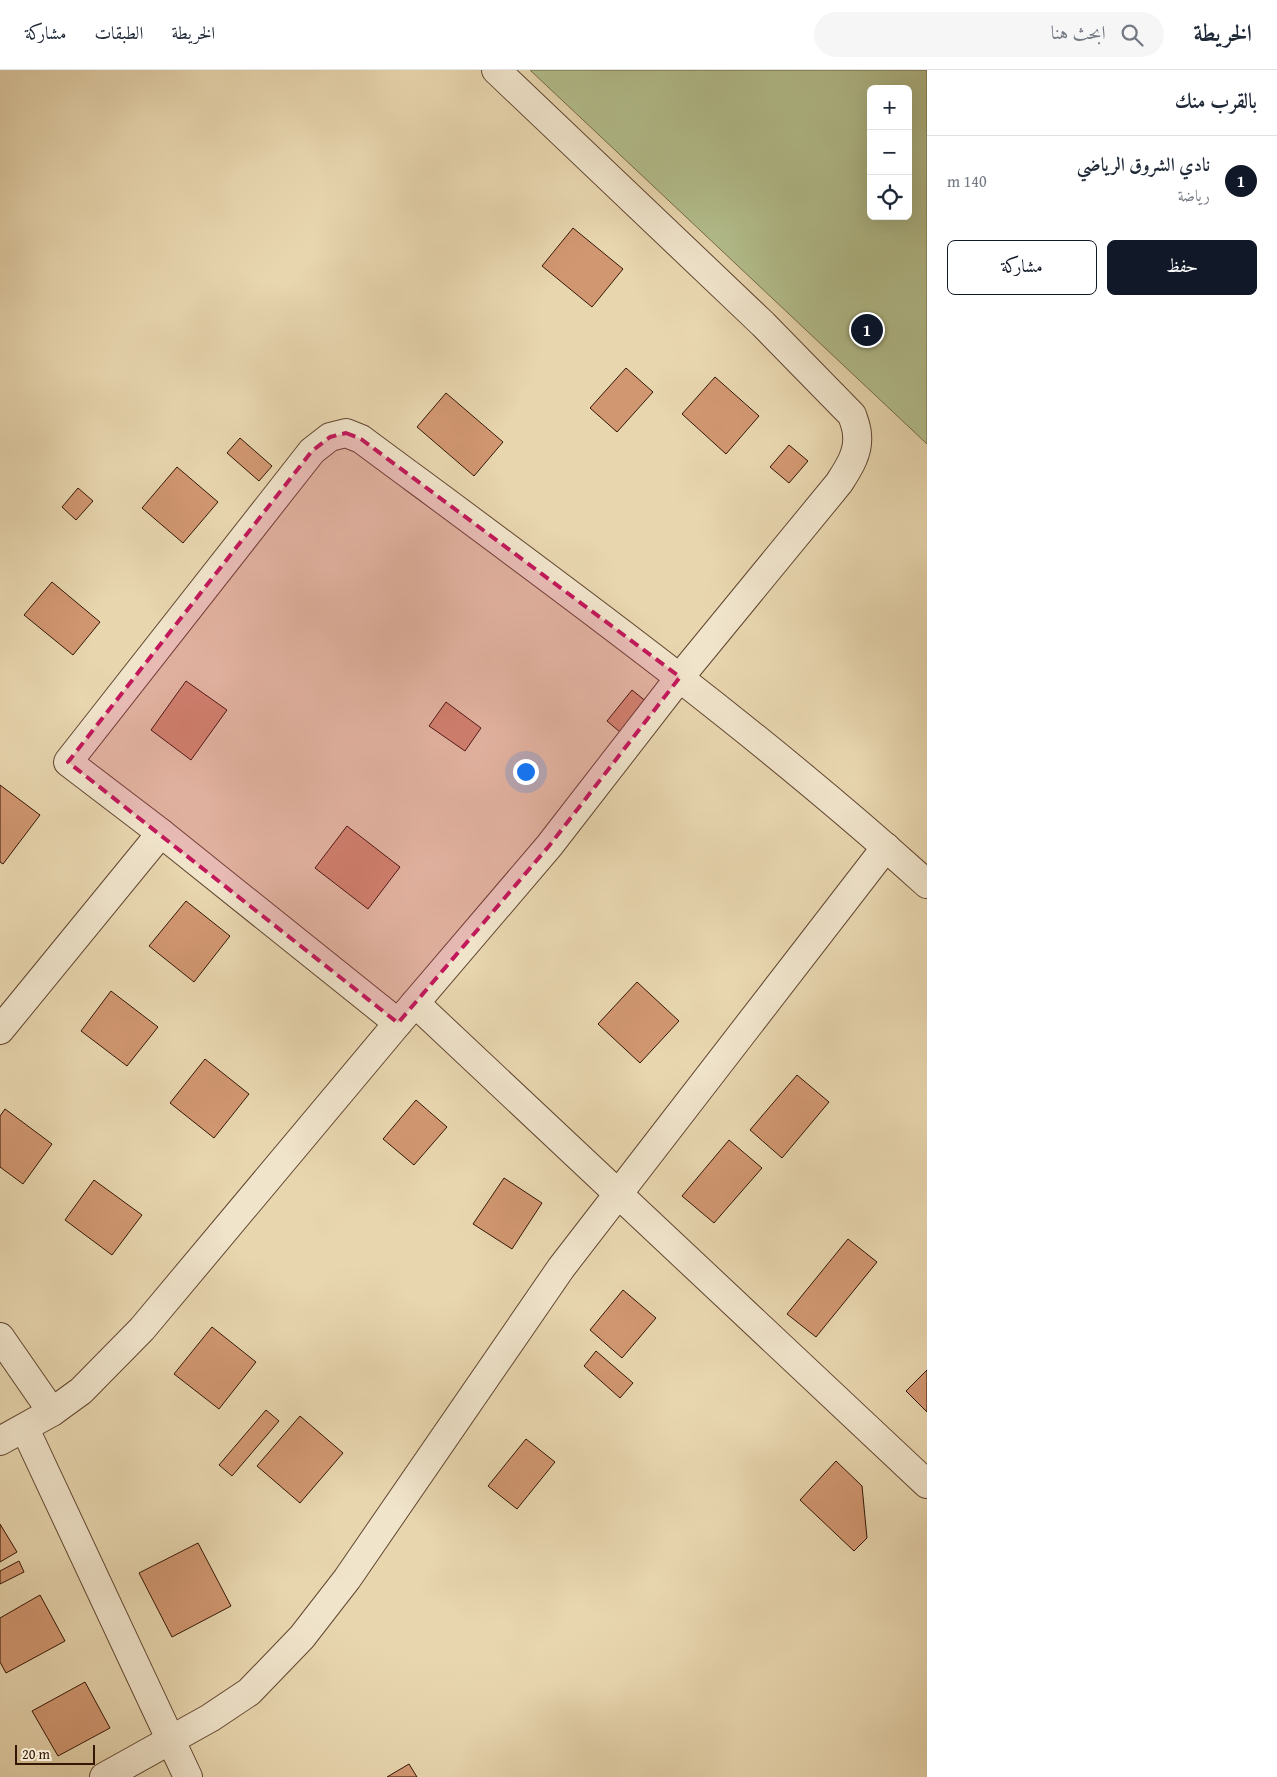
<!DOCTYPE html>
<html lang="ar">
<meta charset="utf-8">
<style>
:root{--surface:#fff;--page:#f6f6f7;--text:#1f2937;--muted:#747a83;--line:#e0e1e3;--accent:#111827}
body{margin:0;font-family:"Gentium Book Plus",Amiri,serif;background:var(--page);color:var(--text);direction:rtl}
.controls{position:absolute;right:15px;top:15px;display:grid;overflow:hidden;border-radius:8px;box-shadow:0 5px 20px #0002}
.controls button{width:45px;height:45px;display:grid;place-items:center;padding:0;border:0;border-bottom:1px solid var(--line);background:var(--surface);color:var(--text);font:25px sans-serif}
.scale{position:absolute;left:15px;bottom:12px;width:80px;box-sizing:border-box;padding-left:5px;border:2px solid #341605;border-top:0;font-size:14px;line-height:18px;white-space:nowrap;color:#341605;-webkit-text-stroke:4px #f0e4cb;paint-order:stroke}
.you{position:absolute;left:525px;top:701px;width:18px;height:18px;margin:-12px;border:4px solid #fff;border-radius:50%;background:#1a73e8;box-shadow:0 0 0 8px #1a73e833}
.badge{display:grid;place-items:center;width:32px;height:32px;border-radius:50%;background:var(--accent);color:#fff;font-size:16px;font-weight:700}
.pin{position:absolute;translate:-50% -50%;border:2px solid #fff;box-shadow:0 1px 5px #0006}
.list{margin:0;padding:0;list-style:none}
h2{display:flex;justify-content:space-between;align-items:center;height:65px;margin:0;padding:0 20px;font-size:21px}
h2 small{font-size:16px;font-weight:400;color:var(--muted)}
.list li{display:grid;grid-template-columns:32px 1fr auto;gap:15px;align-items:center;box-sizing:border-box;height:90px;padding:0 20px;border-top:1px solid var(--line)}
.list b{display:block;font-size:19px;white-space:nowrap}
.list p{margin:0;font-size:16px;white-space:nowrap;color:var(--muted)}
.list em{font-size:16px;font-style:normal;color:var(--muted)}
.actions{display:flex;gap:10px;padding:15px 20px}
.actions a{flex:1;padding:11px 0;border:1px solid var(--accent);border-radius:8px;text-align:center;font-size:18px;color:var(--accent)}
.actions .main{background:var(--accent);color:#fff}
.icon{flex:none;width:28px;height:28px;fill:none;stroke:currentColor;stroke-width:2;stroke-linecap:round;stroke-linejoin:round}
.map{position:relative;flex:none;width:927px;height:1707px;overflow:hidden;direction:ltr}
header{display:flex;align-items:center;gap:30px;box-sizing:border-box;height:70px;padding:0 25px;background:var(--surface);border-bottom:1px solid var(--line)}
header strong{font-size:24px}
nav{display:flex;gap:28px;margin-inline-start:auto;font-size:18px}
.search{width:350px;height:45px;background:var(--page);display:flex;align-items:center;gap:12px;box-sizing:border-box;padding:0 18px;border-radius:28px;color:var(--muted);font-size:19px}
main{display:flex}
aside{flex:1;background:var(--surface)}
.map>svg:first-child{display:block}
</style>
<header>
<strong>الخريطة</strong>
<div class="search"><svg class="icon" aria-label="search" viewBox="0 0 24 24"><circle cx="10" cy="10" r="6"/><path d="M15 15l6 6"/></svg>ابحث هنا</div>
<nav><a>الخريطة</a><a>الطبقات</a><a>مشاركة</a></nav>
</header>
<main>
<aside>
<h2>بالقرب منك<small></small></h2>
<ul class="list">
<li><span class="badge">1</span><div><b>نادي الشروق الرياضي</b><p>رياضة</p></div><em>140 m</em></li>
</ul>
<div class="actions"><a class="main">حفظ</a><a>مشاركة</a></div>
</aside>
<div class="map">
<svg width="927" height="1707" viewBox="0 0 927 1707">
<rect width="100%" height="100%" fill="#e8d6af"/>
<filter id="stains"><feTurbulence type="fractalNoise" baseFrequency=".004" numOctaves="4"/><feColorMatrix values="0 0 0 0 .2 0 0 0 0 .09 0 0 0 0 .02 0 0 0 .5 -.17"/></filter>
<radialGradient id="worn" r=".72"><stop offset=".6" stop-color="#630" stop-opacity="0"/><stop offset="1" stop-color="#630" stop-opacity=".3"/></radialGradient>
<!-- green -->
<path fill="#b3be8d" stroke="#746a49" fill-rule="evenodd" d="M530,0h397v374zM871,19h37v127h-37z"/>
<!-- building -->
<g fill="#d19771" stroke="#341605">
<polygon points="573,158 623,199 592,237 542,196"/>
<polygon points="626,298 653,322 617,362 590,338"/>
<polygon points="715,307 759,346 726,384 682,344"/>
<polygon points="446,323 503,372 474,406 417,357"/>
<polygon points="240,368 272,396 259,411 227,383"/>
<polygon points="789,375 808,391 789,413 770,397"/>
<polygon points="177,397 218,432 183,473 142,438"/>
<polygon points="78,418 93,431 76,450 62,437"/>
<polygon points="52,512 100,552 73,585 24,545"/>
<polygon points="186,611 227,640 191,690 151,660"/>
<polygon points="632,620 653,637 627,668 607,651"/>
<polygon points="446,632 481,658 465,681 429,656"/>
<polygon points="0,715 40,745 3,794 0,792"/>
<polygon points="347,756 400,797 368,839 315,798"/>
<polygon points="186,831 230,866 194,912 149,876"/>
<polygon points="637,912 679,951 640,993 598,954"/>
<polygon points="111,921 158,957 127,996 81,961"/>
<polygon points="205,989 249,1024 214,1068 170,1033"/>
<polygon points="797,1005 829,1032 782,1088 750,1060"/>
<polygon points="416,1030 447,1057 414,1095 383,1069"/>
<polygon points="5,1039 52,1074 23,1114 0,1097 0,1046"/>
<polygon points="729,1070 762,1098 714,1153 682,1126"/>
<polygon points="504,1108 542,1133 512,1179 473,1154"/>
<polygon points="94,1110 142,1145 112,1185 65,1150"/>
<polygon points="848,1169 877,1192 816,1267 787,1244"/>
<polygon points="623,1220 656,1248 622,1288 590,1260"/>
<polygon points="212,1257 256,1292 219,1339 174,1304"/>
<polygon points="596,1281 633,1313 620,1328 584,1296"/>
<polygon points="927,1300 927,1342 906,1321"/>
<polygon points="266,1340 279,1351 232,1406 219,1395"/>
<polygon points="300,1346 343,1383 300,1433 257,1396"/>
<polygon points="526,1369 555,1392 517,1439 488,1416"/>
<polygon points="836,1391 862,1416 867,1468 854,1481 800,1430"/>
<polygon points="0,1454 17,1482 0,1492"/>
<polygon points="198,1473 231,1536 172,1567 139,1503"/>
<polygon points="19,1491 24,1502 0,1514 0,1501"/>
<polygon points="40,1525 65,1571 6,1603 0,1592 0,1548"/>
<polygon points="85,1612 110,1658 58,1686 32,1641"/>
<polygon points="409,1694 417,1707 387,1707"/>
</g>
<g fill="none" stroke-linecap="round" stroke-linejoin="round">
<!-- minor casing -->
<g stroke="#614630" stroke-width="30">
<g id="minor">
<polyline points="415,933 927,1414"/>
<path d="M398,953l-237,-190 -93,-71 244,-311 18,-14 16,-4 15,6c193,143 388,284 566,445"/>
<polyline points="0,960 161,763"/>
<polyline points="0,1267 52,1342"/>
<polyline points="25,1359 188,1707"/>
<path d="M0,1371l52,-29 29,-21 61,-62 256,-306 151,-177 131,-169 159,-194c9,-14 20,-30 18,-48 0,-7 -3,-14 -5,-20l-89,-91 -267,-254"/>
<polyline points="104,1707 210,1648 249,1622 302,1567 347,1509 561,1198 886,777"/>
</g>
</g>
<!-- minor -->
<use href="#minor" stroke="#f0e4cb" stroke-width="28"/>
</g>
<!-- marked area -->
<path fill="#c2185b" fill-opacity="0.2" stroke="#c2185b" stroke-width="4" stroke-dasharray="10 6" stroke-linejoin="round" d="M346,363l15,6 319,238 -131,169 -151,177 -330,-261 244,-311 18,-14z"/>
<rect width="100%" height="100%" filter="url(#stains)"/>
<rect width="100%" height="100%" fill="url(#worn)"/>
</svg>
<div class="controls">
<button>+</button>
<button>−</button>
<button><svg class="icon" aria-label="locate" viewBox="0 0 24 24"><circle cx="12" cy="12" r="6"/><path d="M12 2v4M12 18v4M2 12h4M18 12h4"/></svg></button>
</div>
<div class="scale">20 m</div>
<div class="you"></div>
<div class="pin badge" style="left:867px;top:260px">1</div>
</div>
</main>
